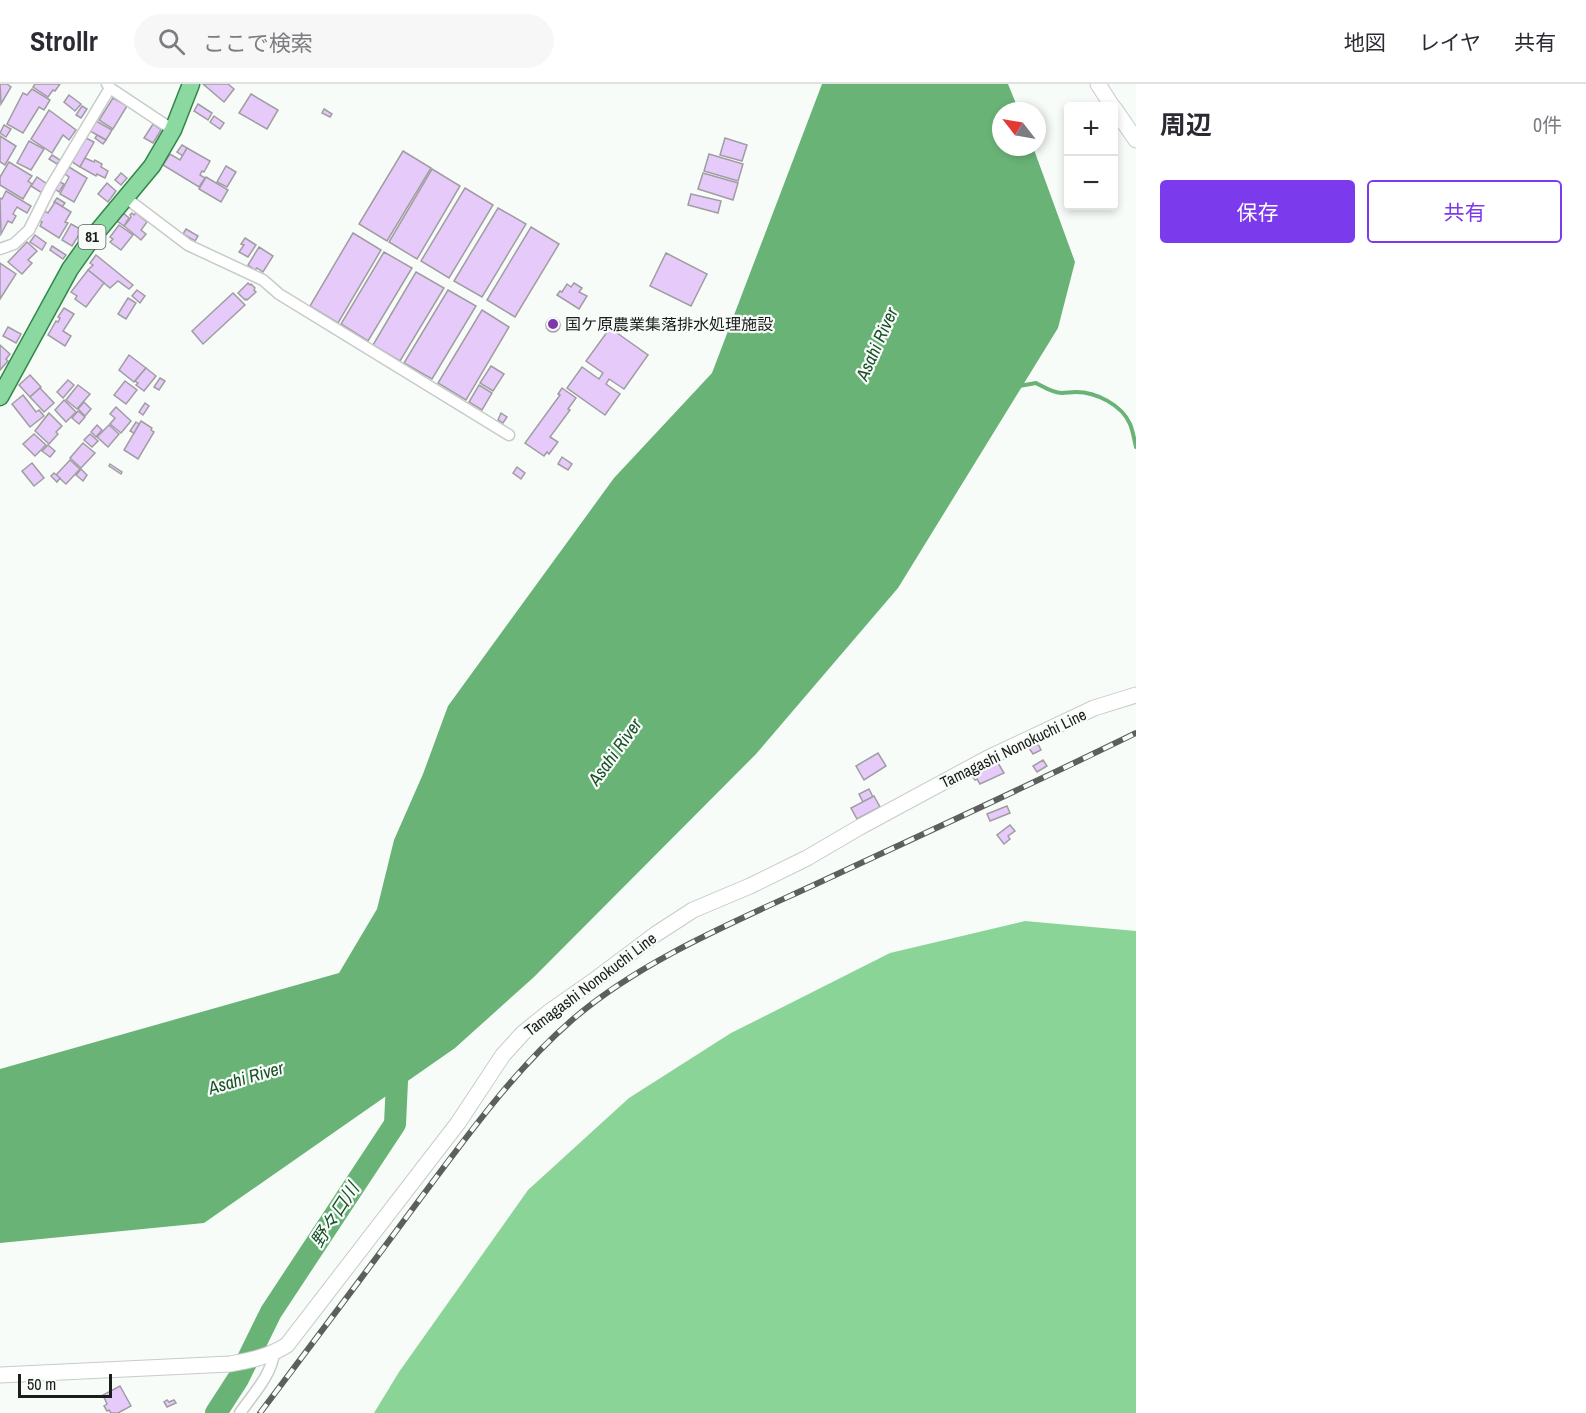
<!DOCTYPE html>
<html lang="ja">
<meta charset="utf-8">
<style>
:root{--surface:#fff;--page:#f7f7f7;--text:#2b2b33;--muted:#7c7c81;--line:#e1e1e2;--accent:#7c3aed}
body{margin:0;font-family:"Archivo Narrow","Noto Sans JP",sans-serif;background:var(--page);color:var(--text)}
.controls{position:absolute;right:18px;top:18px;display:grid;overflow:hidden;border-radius:6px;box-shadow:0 3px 9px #0003}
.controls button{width:54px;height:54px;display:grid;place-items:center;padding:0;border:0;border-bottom:2px solid var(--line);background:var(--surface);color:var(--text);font:30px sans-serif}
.compass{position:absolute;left:992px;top:18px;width:54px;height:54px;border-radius:50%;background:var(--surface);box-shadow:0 3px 9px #0003;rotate:301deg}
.scale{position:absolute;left:18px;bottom:15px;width:94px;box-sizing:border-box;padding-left:6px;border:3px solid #1b1d1c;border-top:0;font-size:16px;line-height:21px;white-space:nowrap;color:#1b1d1c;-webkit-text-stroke:4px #f7fcf8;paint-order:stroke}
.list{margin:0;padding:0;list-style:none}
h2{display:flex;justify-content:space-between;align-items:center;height:78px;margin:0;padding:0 24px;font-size:26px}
h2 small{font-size:20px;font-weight:400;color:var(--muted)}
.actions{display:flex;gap:12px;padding:18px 24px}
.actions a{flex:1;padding:14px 0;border:2px solid var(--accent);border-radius:6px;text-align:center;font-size:21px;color:var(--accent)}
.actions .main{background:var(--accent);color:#fff}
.icon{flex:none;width:33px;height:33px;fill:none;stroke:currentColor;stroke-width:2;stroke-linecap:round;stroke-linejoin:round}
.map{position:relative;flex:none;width:1136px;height:1329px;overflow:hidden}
header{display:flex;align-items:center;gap:36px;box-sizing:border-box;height:84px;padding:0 30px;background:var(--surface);border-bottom:2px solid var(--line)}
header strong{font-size:28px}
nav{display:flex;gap:33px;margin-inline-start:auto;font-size:21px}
.search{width:420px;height:54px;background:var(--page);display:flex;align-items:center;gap:15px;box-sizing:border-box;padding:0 21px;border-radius:33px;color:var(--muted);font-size:22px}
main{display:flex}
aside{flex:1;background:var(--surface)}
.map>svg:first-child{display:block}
</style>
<header>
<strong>Strollr</strong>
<div class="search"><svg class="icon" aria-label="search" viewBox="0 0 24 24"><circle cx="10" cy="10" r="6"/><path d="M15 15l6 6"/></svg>ここで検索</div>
<nav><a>地図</a><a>レイヤ</a><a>共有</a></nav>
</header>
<main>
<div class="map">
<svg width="1136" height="1329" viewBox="0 0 1136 1329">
<rect width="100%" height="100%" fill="#f7fcf8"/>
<!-- forest -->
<polygon fill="#89d496" points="1025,837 1136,847 1136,1329 374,1329 399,1288 528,1106 629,1014 731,949 890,869"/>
<!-- water -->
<polygon fill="#69b377" points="822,0 1008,0 1019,27 1001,27 1001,63 1033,63 1075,178 1058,244 898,504 756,670 534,893 455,964 204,1139 0,1159 0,985 339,889 377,825 394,756 423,690 448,622 614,394 712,289"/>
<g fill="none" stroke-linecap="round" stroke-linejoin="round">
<!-- stream -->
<path stroke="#69b377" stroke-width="4" d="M1019,302l17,-3c8,4 16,10 26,10 4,0 9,-1 14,-1 20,0 46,13 54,32 3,7 4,15 6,23"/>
<!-- river -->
<polyline stroke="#69b377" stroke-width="22" points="216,1329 238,1295 271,1228 395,1040 398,976"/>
</g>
<!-- building -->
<g fill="#e6cbfa" stroke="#a09da2" stroke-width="1.5">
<polygon points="0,0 7,0 11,3 1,20"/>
<polygon points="35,0 60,0 55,7 53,6 48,13 33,3"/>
<polygon points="203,0 228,0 234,5 224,18"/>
<polygon points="32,5 50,16 44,26 39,23 23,49 7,40 23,9 27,11"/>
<polygon points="251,10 278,26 267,45 239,29"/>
<polygon points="69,11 81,20 75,27 64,18"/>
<polygon points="113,14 127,22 113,45 99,36"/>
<polygon points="198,20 212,29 208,36 194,27"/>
<polygon points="82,22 87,25 81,34 76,31"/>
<polygon points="324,25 332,30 330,33 322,29"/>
<polygon points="49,26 76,46 69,56 63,51 52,69 31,55"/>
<polygon points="214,32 224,39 220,45 210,38"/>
<polygon points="96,37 112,46 106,56 90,47"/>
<polygon points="153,40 161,46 153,59 144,54"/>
<polygon points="4,41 11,45 6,53 0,49"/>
<polygon points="97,51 106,56 103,60 95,54"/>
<polygon points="0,52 16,62 5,81 0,78"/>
<polygon points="86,54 94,58 80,83 72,78"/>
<polygon points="725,54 747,61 742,77 720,71"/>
<polygon points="29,57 44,65 31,86 17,79"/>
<polygon points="182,61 187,64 183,72 177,68"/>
<polygon points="187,64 210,77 204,88 202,87 200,91 205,94 199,103 163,81 170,70 180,76"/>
<polygon points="403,67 431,84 387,157 359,140"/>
<polygon points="709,70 743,80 738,97 704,87"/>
<polygon points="52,71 60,76 57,80 49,75"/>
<polygon points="85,74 94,78 95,76 102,80 101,83 108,87 105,94 97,90 96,92 80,83"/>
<polygon points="9,78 32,92 28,97 32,100 23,115 0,101 0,93"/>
<polygon points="226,82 236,88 227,103 217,98"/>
<polygon points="69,83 87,94 74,118 60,110 69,93 65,90"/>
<polygon points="432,85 460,102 417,175 389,158"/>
<polygon points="121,89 127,94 121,101 115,96"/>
<polygon points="703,89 738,99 733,116 698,105"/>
<polygon points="37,93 47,100 42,109 31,102"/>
<polygon points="206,93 228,106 221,118 199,105"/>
<polygon points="60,98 64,100 59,108 55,105"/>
<polygon points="107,99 116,107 108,118 98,110"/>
<polygon points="465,104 493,121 449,194 421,177"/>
<polygon points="6,107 31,122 27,129 17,123 13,130 16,132 12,139 8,137 1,150 0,114 2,115"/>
<polygon points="691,110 721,117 718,129 688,121"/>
<polygon points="57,114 65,119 62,123 54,118"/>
<polygon points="55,118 71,128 65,138 68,139 59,154 40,142 42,138 39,137 45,127 48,129"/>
<polygon points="498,124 526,140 482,213 454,197"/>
<polygon points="123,129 129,134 124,142 117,137"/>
<polygon points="132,129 134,131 136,129 147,138 141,146 146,150 141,156 124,142 129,136 131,133 130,131"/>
<polygon points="71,140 82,146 72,162 62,156"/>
<polygon points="119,141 133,151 121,166 110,158 113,155 110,153"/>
<polygon points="531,143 559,160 515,233 487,216"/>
<polygon points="186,145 198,152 195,157 183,150"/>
<polygon points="353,149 381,166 338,239 310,222"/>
<polygon points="35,151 46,159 42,166 30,158"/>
<polygon points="245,154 256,161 248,173 239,168 244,161 241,160"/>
<polygon points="27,158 37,167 28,176 32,179 22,190 8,178"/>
<polygon points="52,162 66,171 63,175 50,166"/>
<polygon points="259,163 273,172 263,188 257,184 255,186 248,181"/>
<polygon points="384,168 412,184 368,257 341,240"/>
<polygon points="666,169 707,190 691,222 650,202"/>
<polygon points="96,171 133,201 129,205 118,197 110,204 88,186 93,181 90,179"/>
<polygon points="0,179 16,190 0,215"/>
<polygon points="88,186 104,199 86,223 75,215 77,212 71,208"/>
<polygon points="416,188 444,204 400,277 373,261"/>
<polygon points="248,199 250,201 251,200 255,204 254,206 256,208 247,216 246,215 245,216 238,209"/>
<polygon points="574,199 582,204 579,208 587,212 579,225 557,211 560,207 562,208 567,200 571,203"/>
<polygon points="137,206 145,212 140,219 132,212"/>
<polygon points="448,206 476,222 432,295 404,279"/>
<polygon points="233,209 245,221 203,260 192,247"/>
<polygon points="128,214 136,219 126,235 118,230"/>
<polygon points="64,224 74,230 63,247 71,252 65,262 48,251 56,237 58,238 60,234 58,233"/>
<polygon points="482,226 509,243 466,316 438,299"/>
<circle cx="553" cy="241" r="7"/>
<polygon points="8,243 21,250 16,259 3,252"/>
<polygon points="610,244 648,271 624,305 609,295 606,300 620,310 605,331 567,304 582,283 599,295 603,289 586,277"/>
<polygon points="0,261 10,270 6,275 8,277 0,286"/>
<polygon points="129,271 146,284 134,298 119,286"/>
<polygon points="491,282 504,290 493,307 480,299"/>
<polygon points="146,284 156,292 144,307 136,301 138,299 135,297"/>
<polygon points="30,291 41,303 30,313 19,301"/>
<polygon points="160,294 165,297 159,306 154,303"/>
<polygon points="68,296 74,301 63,314 57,308"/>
<polygon points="125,297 137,306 126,320 114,311"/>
<polygon points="78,301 90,310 77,325 66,316"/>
<polygon points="479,301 492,309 482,326 469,318"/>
<polygon points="40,304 54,319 44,328 30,313"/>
<polygon points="562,304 576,314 568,325 570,326 550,353 558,358 549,370 547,368 544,372 525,359 560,311 558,310"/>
<polygon points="23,311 36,328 39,326 44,332 30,343 12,320"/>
<polygon points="64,316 76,328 66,338 55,326"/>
<polygon points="84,318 91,325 85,332 78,325"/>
<polygon points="145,319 149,322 143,331 139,328"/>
<polygon points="116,323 131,337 121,349 110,340 115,334 110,330"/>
<polygon points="78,327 85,333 79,340 72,334"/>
<polygon points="49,329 62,342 56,348 58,350 49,360 35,347"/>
<polygon points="501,329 507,333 503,339 498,336"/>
<polygon points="141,337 152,344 151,346 154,348 138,375 124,366"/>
<polygon points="136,338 139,340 134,349 130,347"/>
<polygon points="97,341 102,346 96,353 91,348"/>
<polygon points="109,341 119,350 108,363 97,353"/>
<polygon points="34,350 46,361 35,372 23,360"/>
<polygon points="90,350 98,357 92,363 84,356"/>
<polygon points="83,359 95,369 81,384 70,374"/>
<polygon points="48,361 55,367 50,373 42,367"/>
<polygon points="562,373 572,380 568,386 558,380"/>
<polygon points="70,376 80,385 66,400 56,391"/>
<polygon points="32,379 44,394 34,402 22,387"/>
<polygon points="110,380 122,388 121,390 109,382"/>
<polygon points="517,383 525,389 521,395 513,389"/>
<polygon points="81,385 87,391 83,397 76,391"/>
<polygon points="54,389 60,394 57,398 51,392"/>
<polygon points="1038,660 1041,666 1033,670 1029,664"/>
<polygon points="878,669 886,682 864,696 856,682"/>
<polygon points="1043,676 1047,682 1037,688 1033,682"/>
<polygon points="998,679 1004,689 980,700 977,695 975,696 972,692"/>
<polygon points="869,705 873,713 863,718 859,710"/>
<polygon points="874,712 880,723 857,735 851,724"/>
<polygon points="1007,722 1010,729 990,737 987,730"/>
<polygon points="1010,741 1015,747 1008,752 1010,755 1004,760 997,751"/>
<polygon points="120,1302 131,1322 118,1329 111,1329 109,1326 107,1327 104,1322 107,1320 103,1311"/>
<polygon points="167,1316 169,1318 174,1316 176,1319 167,1323 164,1318"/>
</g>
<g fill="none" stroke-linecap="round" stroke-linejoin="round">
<!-- minor casing -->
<g stroke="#c7ccc8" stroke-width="13">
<g id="minor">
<polyline points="107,0 110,4 173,46"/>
<polyline points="126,114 188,161 263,196 279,210 509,351"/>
<polyline points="0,165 14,160 29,146 50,104 110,4"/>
<path d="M240,1329c13,-19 31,-37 34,-60"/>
</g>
</g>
<!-- secondary casing -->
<g stroke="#c7ccc8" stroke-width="17">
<g id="secondary">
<polyline points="1098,0 1112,22"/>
<polyline points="1114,24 1136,56"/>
<path d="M0,1291l230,-11c22,-4 38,-7 57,-19l171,-222 45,-68 20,-22 26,-21 43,-30 64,-48 37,-24 57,-24 57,-28 53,-31 128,-69 106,-50 42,-13"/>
</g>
</g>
<!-- primary casing -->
<g stroke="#328649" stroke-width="19">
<polyline id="primary" points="0,313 70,185 92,154 152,82 173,46 191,0"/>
</g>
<!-- minor -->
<use href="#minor" stroke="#fff" stroke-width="10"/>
<!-- secondary -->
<use href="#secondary" stroke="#fff" stroke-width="15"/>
<!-- primary -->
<use href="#primary" stroke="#8bd8a0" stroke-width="16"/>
<!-- rail casing -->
<g stroke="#5c5f5d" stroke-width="6">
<path id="rail" d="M260,1329c52,-69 103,-137 154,-206 49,-65 96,-133 158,-187 68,-59 162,-98 244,-136 107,-50 214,-99 320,-151"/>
</g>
<!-- rail -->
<use href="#rail" stroke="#f7fcf8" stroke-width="4" stroke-dasharray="11" stroke-linecap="butt"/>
</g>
<!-- markers -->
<circle fill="#8037aa" stroke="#f7fcf8" stroke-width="2" cx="553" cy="240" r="6"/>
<g text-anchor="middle" stroke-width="4.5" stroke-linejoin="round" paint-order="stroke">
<!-- shield labels -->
<rect fill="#f7fcf8" stroke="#5d605e" stroke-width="1.5" x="78.5" y="141" width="27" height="24" rx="4.5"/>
<g font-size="15" font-weight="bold" fill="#1b1d1c">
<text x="92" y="158">81</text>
</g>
<!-- poi labels -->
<g font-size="16" fill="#1b1d1c" stroke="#f7fcf8" text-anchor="start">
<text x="565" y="246">国ケ原農業集落排水処理施設</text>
</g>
<!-- street labels -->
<g font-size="16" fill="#1b1d1c" stroke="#f7fcf8">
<text transform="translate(1013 664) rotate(-26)" y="6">Tamagashi Nonokuchi Line</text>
<text transform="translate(590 900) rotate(-37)" y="6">Tamagashi Nonokuchi Line</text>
</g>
<!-- water labels -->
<g font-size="18" font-style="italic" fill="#1b5029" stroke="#f7fcf8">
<text transform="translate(877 260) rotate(-66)" y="6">Asahi River</text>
<text transform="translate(615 668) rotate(-54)" y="6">Asahi River</text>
<text transform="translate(246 994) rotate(-16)" y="6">Asahi River</text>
<text transform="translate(335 1131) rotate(-57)" y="6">野々口川</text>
</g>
</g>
</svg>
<div class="controls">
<button>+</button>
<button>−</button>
</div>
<svg class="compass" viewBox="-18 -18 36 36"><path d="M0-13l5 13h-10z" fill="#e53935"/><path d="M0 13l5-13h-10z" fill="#7c7c81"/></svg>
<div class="scale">50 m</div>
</div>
<aside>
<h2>周辺<small>0件</small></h2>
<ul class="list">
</ul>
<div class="actions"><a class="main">保存</a><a>共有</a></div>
</aside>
</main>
